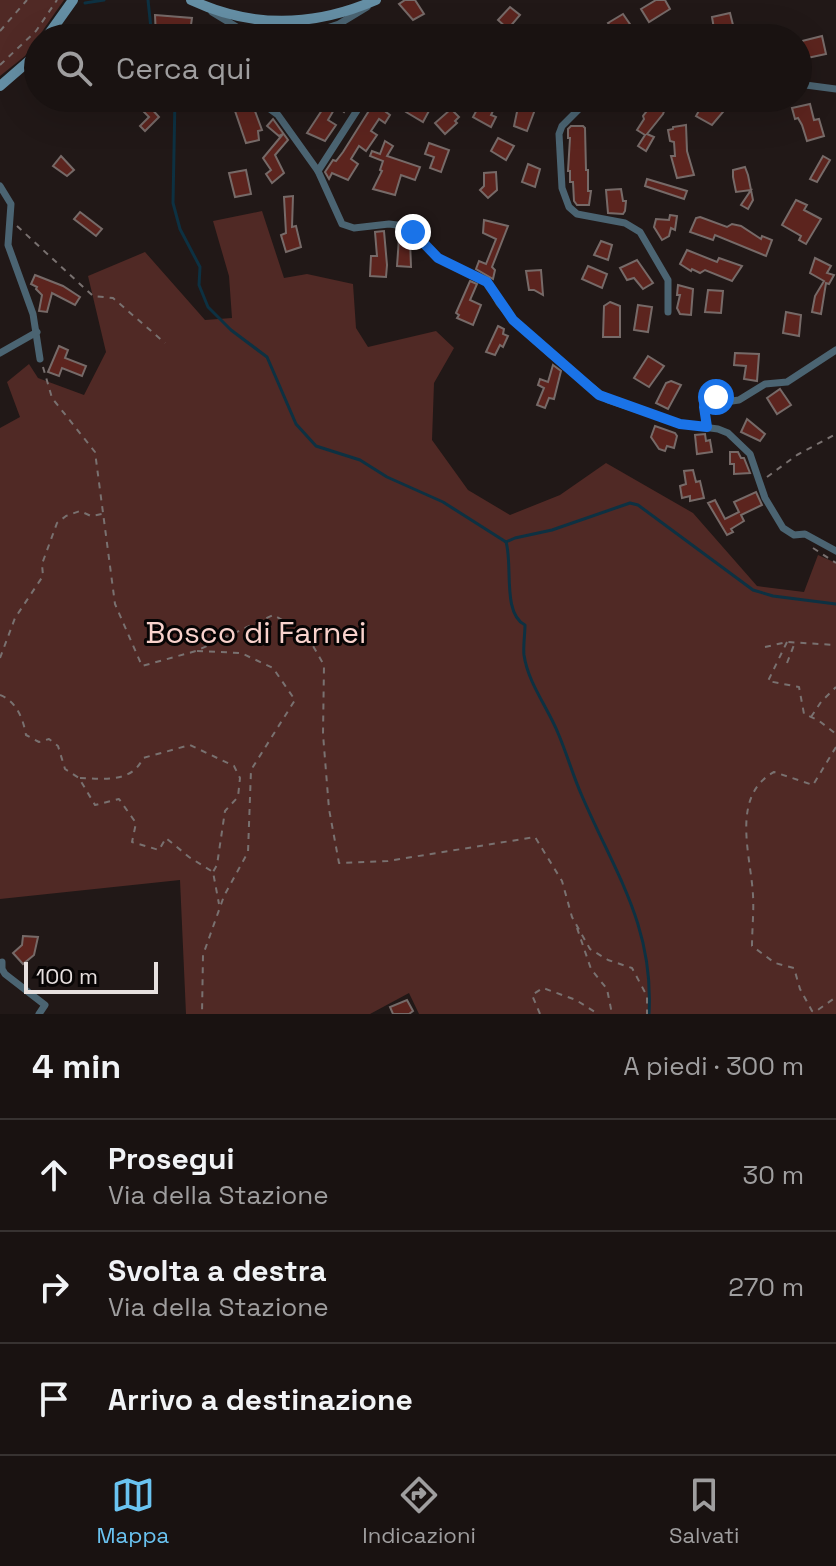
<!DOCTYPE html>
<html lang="it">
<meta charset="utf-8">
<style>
:root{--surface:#191211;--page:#221b1a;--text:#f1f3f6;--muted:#9f9e9f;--line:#373231;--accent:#6ac3f1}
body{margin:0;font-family:"Space Grotesk",sans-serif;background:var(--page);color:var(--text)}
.scale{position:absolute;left:24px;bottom:20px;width:134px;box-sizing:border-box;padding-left:8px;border:4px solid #e7e0df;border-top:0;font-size:22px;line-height:28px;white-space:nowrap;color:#e7e0df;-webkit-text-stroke:6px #080505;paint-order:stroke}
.stop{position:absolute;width:24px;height:24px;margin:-18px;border:6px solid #1a73e8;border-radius:50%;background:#fff}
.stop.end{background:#1a73e8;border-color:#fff;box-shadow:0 2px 8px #0008}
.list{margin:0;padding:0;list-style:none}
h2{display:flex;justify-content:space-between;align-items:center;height:104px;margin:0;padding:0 32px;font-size:34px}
h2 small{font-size:26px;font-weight:400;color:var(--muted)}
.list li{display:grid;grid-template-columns:52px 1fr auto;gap:24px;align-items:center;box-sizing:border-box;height:112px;padding:0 32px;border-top:2px solid var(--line)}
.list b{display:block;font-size:30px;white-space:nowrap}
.list p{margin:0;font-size:26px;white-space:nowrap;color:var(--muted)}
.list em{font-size:26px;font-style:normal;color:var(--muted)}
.icon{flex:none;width:44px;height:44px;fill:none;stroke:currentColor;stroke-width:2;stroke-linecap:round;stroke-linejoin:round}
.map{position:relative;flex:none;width:836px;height:1014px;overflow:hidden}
.search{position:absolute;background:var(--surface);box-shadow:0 8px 32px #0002;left:24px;right:24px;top:24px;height:88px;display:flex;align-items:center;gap:20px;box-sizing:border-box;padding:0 28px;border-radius:44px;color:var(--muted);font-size:30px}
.sheet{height:440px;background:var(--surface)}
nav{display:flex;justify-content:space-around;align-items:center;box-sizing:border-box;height:112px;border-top:2px solid var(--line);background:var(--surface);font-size:22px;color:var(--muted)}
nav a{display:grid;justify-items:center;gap:4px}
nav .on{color:var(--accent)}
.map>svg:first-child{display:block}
</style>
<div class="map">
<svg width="836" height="1014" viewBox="0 0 836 1014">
<rect width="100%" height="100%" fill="#211817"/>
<!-- green -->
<g fill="#502925">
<polygon points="0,0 64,0 25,56 0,76"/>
<polygon points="262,211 284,278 307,274 353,284 356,328 368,347 436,331 454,348 434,383 432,440 468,490 510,515 560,495 606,463 693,513 757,586 804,592 818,555 836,563 836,1014 419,1014 409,993 370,1014 186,1014 180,880 0,899 0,428 20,417 7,382 29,364 38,378 84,395 106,352 88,276 145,252 205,320 232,318 229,276 213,221"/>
</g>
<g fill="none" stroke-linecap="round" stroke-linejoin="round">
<!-- stream -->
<g stroke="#0d3142" stroke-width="3">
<polyline points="148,0 152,38"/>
<polyline points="85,3 104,0"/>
<polyline points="175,98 173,203 180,229 200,267 199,285 208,307 231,330 267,357 296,424 316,446 360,460 387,477 443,502 506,542 515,538 552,530 630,503 638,505 753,590 773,596 836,604"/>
<path d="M506,542c7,22 -4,72 19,83 0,9 -2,21 -1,30 4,28 24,53 34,78 9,21 15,43 24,63 33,77 72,130 67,218"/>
</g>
</g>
<!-- building -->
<g fill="#5c241e" stroke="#766a68" stroke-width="2">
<polygon points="405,0 415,0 424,14 413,20 399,4"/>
<polygon points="656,0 665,0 670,9 649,22 641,9"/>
<polygon points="510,7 520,15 508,29 498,20"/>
<polygon points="730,13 733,25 714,29 712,17"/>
<polygon points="623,14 634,30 619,38 608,23"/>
<polygon points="155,15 192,18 190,32 186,31 186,38 156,37"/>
<polygon points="822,36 826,54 798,60 798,42"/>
<polygon points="330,98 353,98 344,112 337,106 335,108 328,120 336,125 325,141 307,133"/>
<polygon points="377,98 395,98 386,112 390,115 385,123 379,119 371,131 377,135 366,151 359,146 351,159 358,164 348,180 332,173 329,179 325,172 333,160 336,161 343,152"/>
<polygon points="657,98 669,98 663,114 647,134 654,137 646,151 638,146 645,135 637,130 644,119 643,116"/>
<polygon points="413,100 430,109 423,122 406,112"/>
<polygon points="482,100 495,107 491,115 496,117 491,127 473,117"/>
<polygon points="526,100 537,104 527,131 514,126 518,107"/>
<polygon points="705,100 723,112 712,125 696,116"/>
<polygon points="252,103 262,130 258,131 259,140 246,143 234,108"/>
<polygon points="810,104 814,120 819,119 824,136 807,141 802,125 798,118 795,119 792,108"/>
<polygon points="149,106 159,117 145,131 140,126 149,117 144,112"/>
<polygon points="451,109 459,117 455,121 457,123 445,134 435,123"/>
<polygon points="273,119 288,140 275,155 284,173 272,183 266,174 271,170 263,158 283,134 279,136 267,126"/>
<polygon points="686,125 687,151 694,175 677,178 671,156 675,156 674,142 670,141 668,130 673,129 673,127"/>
<polygon points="571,126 583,126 585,128 586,170 588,170 588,191 591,191 589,205 577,205 574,201 573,182 570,182 570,171 568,171 570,138 568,138 568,129"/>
<polygon points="498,138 514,146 506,160 491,151"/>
<polygon points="385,141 393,146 387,156 420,167 415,180 401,175 395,195 373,189 382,171 380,170 383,161 370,156 372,151 380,154"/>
<polygon points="429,143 449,150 441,172 430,168 434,157 425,154"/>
<polygon points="61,156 74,170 67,176 53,166"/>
<polygon points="823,156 830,160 817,182 810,179"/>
<polygon points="528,164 540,169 535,187 522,182"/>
<polygon points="745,167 748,175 753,200 748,209 741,205 751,190 736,192 733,177 733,170"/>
<polygon points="246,170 251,194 235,197 229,173"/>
<polygon points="496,172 497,190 488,198 480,190 484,186 484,173"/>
<polygon points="647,179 687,191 684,199 645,186"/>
<polygon points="621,189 623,201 626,201 625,211 623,214 608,213 606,190"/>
<polygon points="293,196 292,227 296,226 301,247 286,252 281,235 286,233 284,197"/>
<polygon points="796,200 807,205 804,210 821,219 806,244 799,240 801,236 782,225"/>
<polygon points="80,212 102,229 96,236 74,219"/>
<polygon points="670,215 677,216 675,230 671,228 669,236 662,240 654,227 656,219 669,220"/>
<polygon points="700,217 727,227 732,224 741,226 761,239 762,236 772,240 766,256 715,235 713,240 690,232 696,218"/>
<polygon points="484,220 508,226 492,267 495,270 493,279 476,269 479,261 486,264 496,239 483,233"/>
<polygon points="384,231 387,265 386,277 370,276 371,256 377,256 375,232"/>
<polygon points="399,238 410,240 411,267 397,266"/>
<polygon points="601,241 612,245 608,260 594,255"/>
<polygon points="687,250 717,262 719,258 742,266 732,281 705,270 700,273 692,269 691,271 680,264"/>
<polygon points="815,258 831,266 827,273 834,275 829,284 826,283 821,314 812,312 815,296 824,281 810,273"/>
<polygon points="637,260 653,283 643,289 634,278 627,280 620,268"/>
<polygon points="588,266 607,274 602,288 582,279"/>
<polygon points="541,270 543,295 534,290 529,290 526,271"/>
<polygon points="35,275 63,286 80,297 75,305 52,293 47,312 39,311 42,295 36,289 37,287 31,284"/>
<polygon points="470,281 477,284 470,300 481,305 473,325 457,318 459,315 456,313"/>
<polygon points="678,285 693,289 691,315 680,314 677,308 680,295 677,295"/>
<polygon points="708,290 723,291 721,313 705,312"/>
<polygon points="610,302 620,306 620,337 603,337 604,306"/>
<polygon points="638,305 652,307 648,332 634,330"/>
<polygon points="786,312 801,315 799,336 783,333"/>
<polygon points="498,326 504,329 503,334 508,336 503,347 500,345 495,355 486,352"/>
<polygon points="59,346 68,350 65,358 86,366 82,376 62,368 59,376 48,372"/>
<polygon points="735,353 759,354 757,381 744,379 746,366 734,365"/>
<polygon points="648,356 664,366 649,387 634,378"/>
<polygon points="553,365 561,371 554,399 549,398 545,408 537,405 544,388 538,385 540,379 548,382"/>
<polygon points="671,381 681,385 668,409 656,403 666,383"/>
<polygon points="780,389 791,405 777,414 767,398"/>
<polygon points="747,419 765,434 760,441 741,432"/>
<polygon points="655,426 675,433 677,436 674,448 667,446 665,451 659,449 651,437"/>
<polygon points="705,434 706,441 710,440 712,452 697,454 695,435"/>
<polygon points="730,452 738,452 741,458 744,458 750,473 734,474 734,464 730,464"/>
<polygon points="693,470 696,482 700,481 704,498 690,501 690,496 682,498 680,486 686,484 684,471"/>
<polygon points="756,492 762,505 741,515 744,521 731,529 733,532 727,535 708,503 715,500 725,519 739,512 734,502"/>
<polygon points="23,936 38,937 34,955 23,964 13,953 22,945"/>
<polygon points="407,1000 413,1011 409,1014 393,1014 390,1007"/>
</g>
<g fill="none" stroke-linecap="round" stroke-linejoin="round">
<!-- path -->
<g stroke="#797170" stroke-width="2" stroke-dasharray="6 6" stroke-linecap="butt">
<polyline points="0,31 27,0"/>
<polyline points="0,65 36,31 57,0"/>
<polyline points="17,226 93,296 113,298 165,343"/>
<polyline points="43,367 52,398 95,452 115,604 142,666 196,651 273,615 305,632 324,665 323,734 329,809 339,863 388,861 535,837 562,881 572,917 590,949 608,960 632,968 647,996 647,1014"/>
<polyline points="767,477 797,455 836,434"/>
<polyline points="813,548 836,563"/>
<polyline points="787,642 768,681 799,687 804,714 818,720 836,734"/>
<polyline points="765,647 787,642 836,645"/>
<polyline points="197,651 241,653 273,668 295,700 251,770 248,852 224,896 203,955 202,1014"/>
<polyline points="0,658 15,618 43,576 42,564 57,523 66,516 80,511 91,516 102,514"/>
<polyline points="787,663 794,645"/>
<path d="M0,695c16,6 23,23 26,40l13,7 10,-3 9,7 7,23 14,9 16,27 24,-6 17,24 -4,19 27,8 7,-12 23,19 24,15 6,32"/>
<polyline points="811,717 821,702 836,687"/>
<path d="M836,747l-23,38 -39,-13c-44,24 -23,84 -21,123 1,17 -1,35 -1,51l23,17 19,5 6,21 12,22 3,1 21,-15"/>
<path d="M80,778c24,1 52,5 63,-20l47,-13 44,21 6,12 -2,19 -13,14 -8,54 -4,7"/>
<polyline points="577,928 591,969 607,989 612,1014"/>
<polyline points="540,1014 532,995 543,988 576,1000 598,1014"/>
</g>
<!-- minor -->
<g stroke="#4b6472" stroke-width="7">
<polyline points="212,12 240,29 262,38"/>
<polyline points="319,31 340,37 388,32 399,38"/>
<polyline points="296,38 339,24 367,7"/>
<polyline points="798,84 836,89"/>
<polyline points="264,98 267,107 278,115 318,171 342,224 354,228 389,224 405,226 438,258 487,282 499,303 513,320 549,353 608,400 680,424 718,429 728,433 750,454 765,498 783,528 794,535 805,534 836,551"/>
<polyline points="580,98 582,106 562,126 559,134 562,188 569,207 577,214 625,223 640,232 668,280 668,312"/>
<polyline points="318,171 365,98"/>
<polyline points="0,186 11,204 8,245 33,314 40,359"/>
<polyline points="0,353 37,332"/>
<polyline points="707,427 704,407 705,393 732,401 739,400 765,384 787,382 836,350"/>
<polyline points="2,962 2,969 5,974 45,1005 39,1014"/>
</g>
<!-- secondary -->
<g stroke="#658fa5" stroke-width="10">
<path d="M191,0c62,29 123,27 185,0"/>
<polyline points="46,38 73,0"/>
<polyline points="0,86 30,60 38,49"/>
</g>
</g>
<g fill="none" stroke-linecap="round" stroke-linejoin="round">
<!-- route -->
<polyline stroke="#1a73e8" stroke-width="10" points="413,232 438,258 487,282 513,320 599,395 680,424 707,427 704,407 705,393 716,397"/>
</g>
<g text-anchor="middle" stroke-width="6" stroke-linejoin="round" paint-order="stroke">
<!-- park labels -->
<g font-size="30" fill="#f9d2cc" stroke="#080505">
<text x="256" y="643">Bosco di Farnei</text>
</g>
</g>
</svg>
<div class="scale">100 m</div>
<div class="stop" style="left:716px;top:397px"></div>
<div class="stop end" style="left:413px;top:232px"></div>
<div class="search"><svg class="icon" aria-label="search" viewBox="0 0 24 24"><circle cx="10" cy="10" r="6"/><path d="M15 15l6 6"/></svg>Cerca qui</div>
</div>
<section class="sheet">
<h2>4 min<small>A piedi · 300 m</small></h2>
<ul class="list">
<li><svg class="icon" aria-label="ahead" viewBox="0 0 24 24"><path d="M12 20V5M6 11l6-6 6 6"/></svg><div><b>Prosegui</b><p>Via della Stazione</p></div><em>30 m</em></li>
<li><svg class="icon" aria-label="right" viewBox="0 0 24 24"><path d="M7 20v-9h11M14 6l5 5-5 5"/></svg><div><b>Svolta a destra</b><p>Via della Stazione</p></div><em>270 m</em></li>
<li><svg class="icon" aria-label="arrive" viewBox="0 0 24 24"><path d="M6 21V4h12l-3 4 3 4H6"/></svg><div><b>Arrivo a destinazione</b></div></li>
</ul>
</section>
<nav>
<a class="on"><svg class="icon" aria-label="map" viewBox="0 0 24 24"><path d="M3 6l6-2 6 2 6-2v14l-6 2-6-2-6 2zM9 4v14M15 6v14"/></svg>Mappa</a>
<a><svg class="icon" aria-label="directions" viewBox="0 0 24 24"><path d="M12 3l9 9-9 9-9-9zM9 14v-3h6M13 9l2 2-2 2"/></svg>Indicazioni</a>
<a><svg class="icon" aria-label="saved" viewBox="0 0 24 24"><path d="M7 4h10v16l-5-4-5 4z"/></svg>Salvati</a>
</nav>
